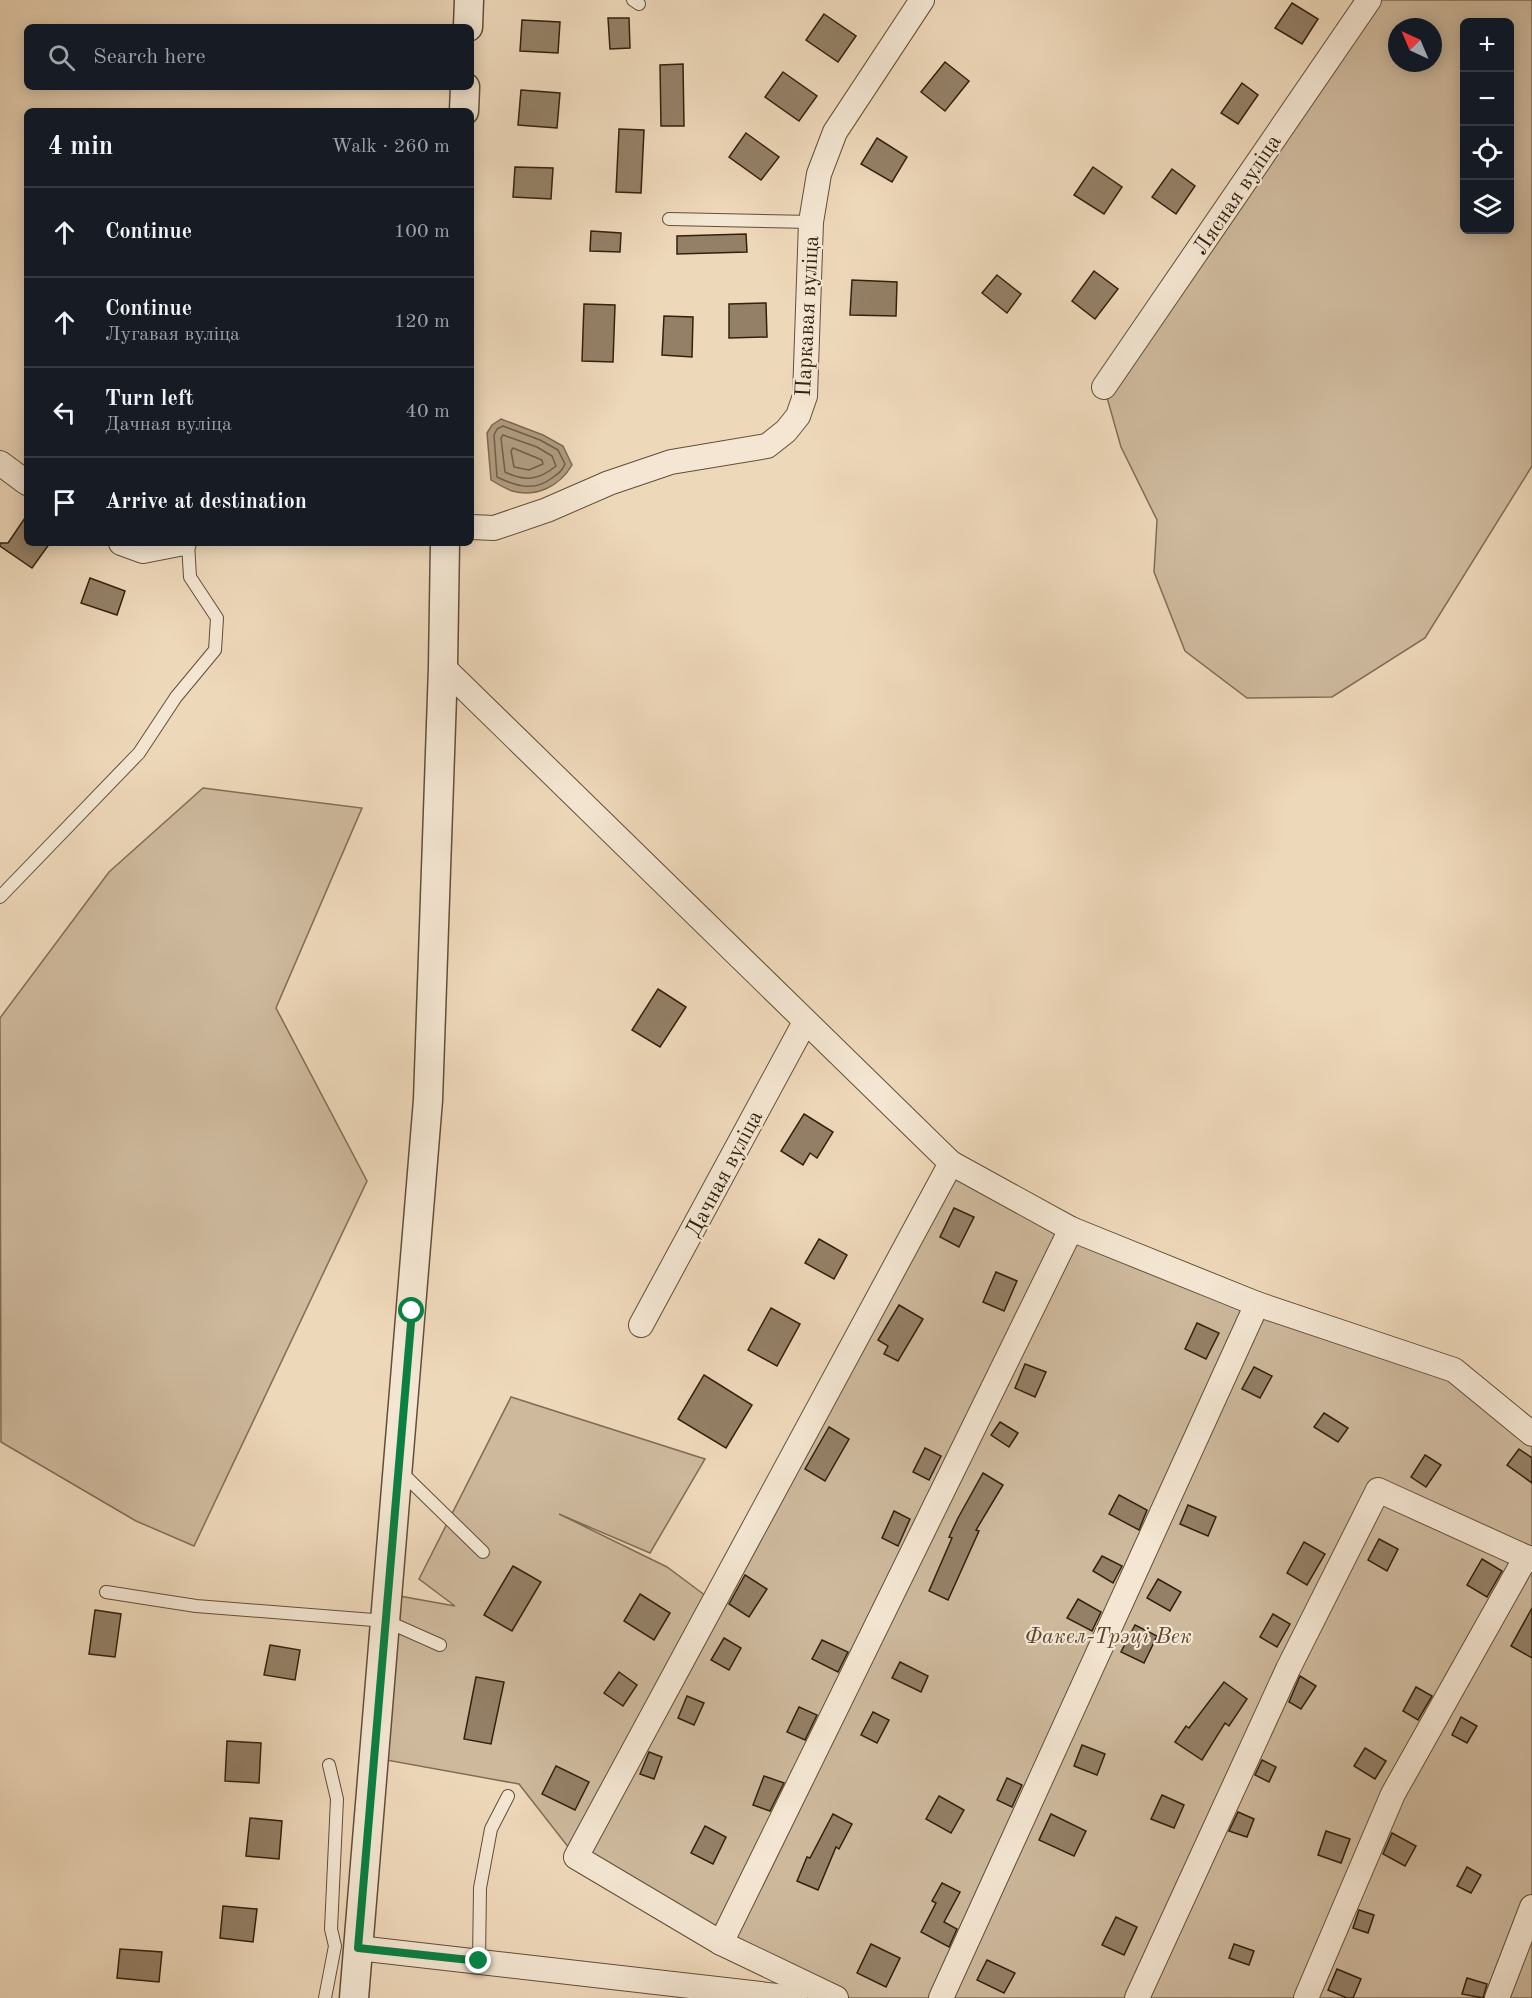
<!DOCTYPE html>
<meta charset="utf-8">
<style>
:root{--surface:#171b24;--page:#20242c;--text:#f1f3f6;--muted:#9ea1a6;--line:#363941}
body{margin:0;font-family:"Old Standard TT",serif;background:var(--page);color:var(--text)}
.controls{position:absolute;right:18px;top:18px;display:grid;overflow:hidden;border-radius:9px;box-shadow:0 3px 15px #0003}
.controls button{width:54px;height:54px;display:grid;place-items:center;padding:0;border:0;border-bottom:2px solid var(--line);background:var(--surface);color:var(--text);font:30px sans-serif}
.compass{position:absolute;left:1388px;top:18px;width:54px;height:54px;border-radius:50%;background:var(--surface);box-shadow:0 3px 15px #0003;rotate:316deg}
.stop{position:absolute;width:18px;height:18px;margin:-14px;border:4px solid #0b8043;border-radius:50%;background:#fff}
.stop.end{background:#0b8043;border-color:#fff;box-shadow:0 2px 6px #0008}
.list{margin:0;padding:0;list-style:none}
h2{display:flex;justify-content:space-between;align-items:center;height:78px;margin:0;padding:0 24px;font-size:26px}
h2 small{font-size:20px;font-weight:400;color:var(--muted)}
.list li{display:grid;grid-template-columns:39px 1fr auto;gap:18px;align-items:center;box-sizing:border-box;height:90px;padding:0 24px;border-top:2px solid var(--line)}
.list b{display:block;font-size:22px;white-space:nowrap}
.list p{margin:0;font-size:20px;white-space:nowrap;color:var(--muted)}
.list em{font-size:20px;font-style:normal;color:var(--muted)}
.icon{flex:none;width:33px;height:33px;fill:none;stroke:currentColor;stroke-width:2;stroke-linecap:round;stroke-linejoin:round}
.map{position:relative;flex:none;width:1532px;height:1998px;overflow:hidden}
.search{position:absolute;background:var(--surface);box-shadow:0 3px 15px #0003;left:24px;top:24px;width:450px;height:66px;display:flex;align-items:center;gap:15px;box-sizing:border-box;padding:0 21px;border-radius:9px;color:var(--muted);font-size:22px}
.panel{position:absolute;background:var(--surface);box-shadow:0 3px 15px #0003;left:24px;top:108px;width:450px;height:438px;border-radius:9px}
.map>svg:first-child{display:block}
</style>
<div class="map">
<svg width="1532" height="1998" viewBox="0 0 1532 1998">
<rect width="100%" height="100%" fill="#eed8ba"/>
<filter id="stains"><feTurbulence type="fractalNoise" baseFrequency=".00333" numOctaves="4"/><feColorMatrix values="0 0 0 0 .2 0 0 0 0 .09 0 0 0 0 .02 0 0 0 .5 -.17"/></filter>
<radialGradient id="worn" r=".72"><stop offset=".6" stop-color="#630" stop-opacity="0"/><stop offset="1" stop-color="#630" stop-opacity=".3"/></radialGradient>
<!-- green -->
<g fill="#ceb99d" stroke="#806d55" stroke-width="1.5" fill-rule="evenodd">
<path d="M1369,0h163v466l-107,172 -93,59 -85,1 -62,-47 -31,-79 3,-52 -36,-73 -17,-60zM1464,22h46v208h-46zM1397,27h36v36h-36z"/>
<polygon points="203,788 362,808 276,1008 367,1181 194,1546 136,1521 1,1442 0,1018 109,872"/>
<polygon points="951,1163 1071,1229 1454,1370 1532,1434 1532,1998 836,1998 576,1857 519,1784 375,1758 388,1594 455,1606 419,1579 511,1397 705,1459 650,1553 559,1514 667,1567 714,1602"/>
</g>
<!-- water -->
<path fill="#ae9a7f" stroke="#7c6a51" stroke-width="1.5" d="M501,419l42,16 20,11 9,19c-12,21 -36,33 -60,26 -7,-3 -15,-7 -21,-11l-4,-47 5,-8z"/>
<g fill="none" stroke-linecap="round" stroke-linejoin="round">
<!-- shore -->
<g stroke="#705e46" stroke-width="1.5">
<path d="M503,426l37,14 18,10 7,14c-3,7 -7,10 -13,14 -18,14 -37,8 -55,-1l-3,-42 3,-6z"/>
<path d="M503,435l34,12 15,9 4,10c-17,14 -31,16 -51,6l-4,-34z"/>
<polygon points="513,448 542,460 543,464 529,470 514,467 511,451"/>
</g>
</g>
<!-- building -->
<g fill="#948067" stroke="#32210d" stroke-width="1.5">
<polygon points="1292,3 1318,19 1302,44 1275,28"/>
<polygon points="824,14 856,36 838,62 806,40"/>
<polygon points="608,18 629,18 630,48 610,49"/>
<polygon points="522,20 560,22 558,53 520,51"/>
<polygon points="945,62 969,81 945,111 921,92"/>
<polygon points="683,64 684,126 661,126 660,65"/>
<polygon points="783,72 817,96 799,121 765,97"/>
<polygon points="1242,83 1258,95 1238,124 1221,113"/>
<polygon points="521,90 560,93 557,128 518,125"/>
<polygon points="619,129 644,130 641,193 616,192"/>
<polygon points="746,133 779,157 761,180 729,157"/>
<polygon points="877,138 907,157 892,182 861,164"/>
<polygon points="515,167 553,168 551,199 513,197"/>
<polygon points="1093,167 1122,187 1104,214 1074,195"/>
<polygon points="1172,169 1195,186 1176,214 1152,197"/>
<polygon points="591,231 621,233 620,252 590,251"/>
<polygon points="746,234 747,252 677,254 677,236"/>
<polygon points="1094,271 1118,289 1095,319 1072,301"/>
<polygon points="997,275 1021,294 1007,313 982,293"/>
<polygon points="852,280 897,282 896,316 850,315"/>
<polygon points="766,303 767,337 729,338 729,304"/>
<polygon points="584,304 615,305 613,362 582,361"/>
<polygon points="664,316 693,317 692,357 662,355"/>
<polygon points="27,515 27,543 50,543 32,568 0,546 0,543 8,543"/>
<polygon points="90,578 125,591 117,615 81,603"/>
<polygon points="658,989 686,1007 660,1047 632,1030"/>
<polygon points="804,1114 833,1132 817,1158 810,1153 803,1165 781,1151"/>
<polygon points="954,1208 974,1217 959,1247 940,1237"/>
<polygon points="819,1239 847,1255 834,1279 805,1263"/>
<polygon points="996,1272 1017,1281 1004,1311 983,1302"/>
<polygon points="899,1305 923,1319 898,1361 884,1354 888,1346 878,1340"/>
<polygon points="771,1308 800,1324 777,1366 748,1350"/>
<polygon points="1197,1323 1219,1333 1206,1359 1185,1349"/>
<polygon points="1025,1364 1046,1372 1035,1397 1015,1388"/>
<polygon points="1254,1367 1272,1376 1260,1398 1242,1389"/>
<polygon points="704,1375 752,1405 726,1448 678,1419"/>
<polygon points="1324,1413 1348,1428 1338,1442 1314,1427"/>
<polygon points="1000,1422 1018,1433 1009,1447 991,1435"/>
<polygon points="829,1427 849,1439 825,1481 805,1469"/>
<polygon points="925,1448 941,1456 929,1480 913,1472"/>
<polygon points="1519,1449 1532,1458 1532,1483 1507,1465"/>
<polygon points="1425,1455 1441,1465 1426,1487 1411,1477"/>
<polygon points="983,1473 1003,1485 976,1530 979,1531 948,1600 929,1591 952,1538 949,1537 958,1518"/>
<polygon points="1119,1495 1147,1510 1139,1530 1109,1514"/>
<polygon points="1188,1505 1216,1517 1208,1536 1180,1524"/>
<polygon points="894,1511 910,1519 898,1546 882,1538"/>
<polygon points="1379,1539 1398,1549 1387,1571 1368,1560"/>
<polygon points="1304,1542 1325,1554 1307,1585 1287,1573"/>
<polygon points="1102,1556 1122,1566 1113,1583 1093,1571"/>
<polygon points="1482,1559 1502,1571 1487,1597 1467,1585"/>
<polygon points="513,1566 541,1582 512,1631 484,1615"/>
<polygon points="745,1575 767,1589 749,1617 729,1604"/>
<polygon points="1158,1579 1181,1592 1170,1611 1147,1598"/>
<polygon points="640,1594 670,1613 654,1640 624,1621"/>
<polygon points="1078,1599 1101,1612 1092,1631 1067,1618"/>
<polygon points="1532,1608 1532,1658 1511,1646"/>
<polygon points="95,1610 121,1614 115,1657 89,1654"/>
<polygon points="1273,1614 1290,1624 1277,1647 1260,1637"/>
<polygon points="1135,1625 1157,1636 1144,1663 1121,1652"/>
<polygon points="724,1638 741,1648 729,1670 711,1660"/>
<polygon points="822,1640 848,1652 838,1672 812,1659"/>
<polygon points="270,1645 300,1650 295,1680 264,1675"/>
<polygon points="900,1662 928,1676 921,1692 892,1678"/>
<polygon points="619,1672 637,1685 623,1706 604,1693"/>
<polygon points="1300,1676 1316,1686 1301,1709 1289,1702"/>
<polygon points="476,1677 504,1682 491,1744 464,1739"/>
<polygon points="1224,1682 1247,1699 1229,1726 1225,1723 1202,1760 1175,1742 1186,1726 1189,1728"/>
<polygon points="1416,1687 1432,1696 1418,1720 1403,1711"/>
<polygon points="687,1696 704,1703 694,1725 678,1718"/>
<polygon points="799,1707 817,1715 805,1740 787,1732"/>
<polygon points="873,1712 889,1720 877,1743 861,1735"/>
<polygon points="1461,1717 1477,1726 1467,1743 1452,1735"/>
<polygon points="227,1741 261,1743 259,1783 225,1781"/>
<polygon points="1082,1745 1105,1754 1097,1775 1074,1766"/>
<polygon points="1365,1748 1386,1761 1375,1779 1354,1766"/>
<polygon points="649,1752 662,1757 654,1779 640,1774"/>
<polygon points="1262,1760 1276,1767 1269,1782 1255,1775"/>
<polygon points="556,1766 589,1782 575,1810 542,1794"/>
<polygon points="764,1776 784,1783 770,1811 753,1805"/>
<polygon points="1007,1778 1022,1785 1012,1807 997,1800"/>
<polygon points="1162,1795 1184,1805 1174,1828 1151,1819"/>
<polygon points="939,1796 964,1810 951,1833 926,1819"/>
<polygon points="1238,1812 1254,1819 1247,1837 1229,1831"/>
<polygon points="833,1814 852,1824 839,1849 836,1847 818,1890 797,1881 807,1857 810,1858"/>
<polygon points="1051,1814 1086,1831 1074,1856 1039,1840"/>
<polygon points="250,1818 282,1821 279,1859 246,1856"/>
<polygon points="705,1826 726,1837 713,1864 691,1853"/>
<polygon points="1326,1831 1350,1839 1341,1863 1318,1855"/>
<polygon points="1392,1833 1416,1846 1405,1866 1383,1854"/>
<polygon points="1467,1867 1481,1875 1471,1893 1457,1886"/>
<polygon points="942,1883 960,1892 944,1922 957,1929 949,1947 921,1932 936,1903 932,1901"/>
<polygon points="223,1906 257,1909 253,1942 220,1938"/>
<polygon points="1359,1910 1374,1915 1368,1933 1353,1928"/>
<polygon points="1116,1917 1137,1927 1124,1955 1102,1945"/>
<polygon points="871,1944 900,1958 886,1987 857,1973"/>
<polygon points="1234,1944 1254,1951 1249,1965 1229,1958"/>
<polygon points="120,1949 162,1952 159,1982 117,1978"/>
<polygon points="987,1960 1015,1973 1004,1993 977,1980"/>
<polygon points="1337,1969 1361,1979 1353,1998 1347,1998 1328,1990"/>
<polygon points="1467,1978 1487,1984 1483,1998 1462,1994"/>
</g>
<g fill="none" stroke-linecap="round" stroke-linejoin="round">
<!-- service casing -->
<g stroke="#614f38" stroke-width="14">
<g id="service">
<polyline points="633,0 639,4"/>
<polyline points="669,219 811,222"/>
<polyline points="0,897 139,753 176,697 215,650 217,618 190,577 188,543"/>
<polyline points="400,1471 483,1552"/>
<polyline points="106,1592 196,1606 386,1621 440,1645"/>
<polyline points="479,1961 480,1888 491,1829 508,1796"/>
<polyline points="325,1998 335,1946 331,1929 337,1799 329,1765"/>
</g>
</g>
<!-- minor casing -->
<g stroke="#614f38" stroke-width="26">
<g id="minor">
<polyline points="1104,387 1369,0"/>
<polyline points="0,463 27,483"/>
<polyline points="471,527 494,528 547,510 609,483 671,462 767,446 786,431 798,416 805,396 811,222 819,174 835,132 922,0"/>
<polyline points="121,543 143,551 184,543"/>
<polyline points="443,667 951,1163 1071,1229 1257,1304 1454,1370 1532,1434"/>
<polyline points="641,1325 805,1022"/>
<polyline points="721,1943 1071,1229"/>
<polyline points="358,1948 795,1998"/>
<polyline points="836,1998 721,1943 576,1857 951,1163"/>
<polyline points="941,1998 1257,1304"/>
<polyline points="1137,1998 1288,1669 1378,1490 1532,1560"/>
<polyline points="1306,1998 1393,1794 1526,1557"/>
<polyline points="1497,1998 1532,1907"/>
</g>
</g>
<!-- tertiary casing -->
<g stroke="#614f38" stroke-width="31">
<g id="tertiary">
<polyline points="468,27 469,0"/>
<polyline points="464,111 465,87"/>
<polyline points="354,1998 428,1100 443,667 445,543"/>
</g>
</g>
<!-- service -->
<use href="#service" stroke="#f4e6d2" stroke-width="12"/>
<!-- minor -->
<use href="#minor" stroke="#f4e6d2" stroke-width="24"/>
<!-- tertiary -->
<use href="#tertiary" stroke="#f4e6d2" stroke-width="28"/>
</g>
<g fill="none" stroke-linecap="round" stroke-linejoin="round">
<!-- route -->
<polyline stroke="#0b8043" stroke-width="8" points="412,1311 358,1948 479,1961"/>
</g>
<g text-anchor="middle" stroke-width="4.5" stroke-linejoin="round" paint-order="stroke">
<!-- street labels -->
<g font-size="22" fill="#32210d" stroke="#f4e6d2">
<text transform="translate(1236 194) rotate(-56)" y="8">Лясная вуліца</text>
<text transform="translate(806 316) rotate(-87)" y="8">Паркавая вуліца</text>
<text transform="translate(723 1173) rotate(-62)" y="8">Дачная вуліца</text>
</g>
<!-- park labels -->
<g font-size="22" font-style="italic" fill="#594731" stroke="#f4e6d2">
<text x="1108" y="1643">Факел-Трэці Век</text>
</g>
</g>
<rect width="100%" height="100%" filter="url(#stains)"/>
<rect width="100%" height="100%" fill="url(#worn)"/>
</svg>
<div class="controls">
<button>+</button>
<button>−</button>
<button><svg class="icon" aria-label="locate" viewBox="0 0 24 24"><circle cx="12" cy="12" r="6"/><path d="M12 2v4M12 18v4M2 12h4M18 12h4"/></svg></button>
<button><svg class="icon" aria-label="layers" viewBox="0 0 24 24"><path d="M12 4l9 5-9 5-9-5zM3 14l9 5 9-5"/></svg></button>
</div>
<svg class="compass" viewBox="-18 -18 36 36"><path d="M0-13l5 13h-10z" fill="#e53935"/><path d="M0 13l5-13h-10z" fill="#9ea1a6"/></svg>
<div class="stop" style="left:412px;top:1311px"></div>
<div class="stop end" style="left:479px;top:1961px"></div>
<div class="search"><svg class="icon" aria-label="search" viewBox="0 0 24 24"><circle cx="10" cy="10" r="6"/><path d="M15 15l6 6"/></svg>Search here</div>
<section class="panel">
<h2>4 min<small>Walk · 260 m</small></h2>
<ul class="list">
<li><svg class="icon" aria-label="ahead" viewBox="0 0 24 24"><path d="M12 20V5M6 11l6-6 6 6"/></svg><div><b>Continue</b></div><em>100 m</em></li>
<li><svg class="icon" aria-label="ahead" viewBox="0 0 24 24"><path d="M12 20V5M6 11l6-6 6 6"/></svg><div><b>Continue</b><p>Лугавая вуліца</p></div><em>120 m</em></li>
<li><svg class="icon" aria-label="left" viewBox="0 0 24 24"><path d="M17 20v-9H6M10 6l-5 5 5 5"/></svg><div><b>Turn left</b><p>Дачная вуліца</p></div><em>40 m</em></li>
<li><svg class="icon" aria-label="arrive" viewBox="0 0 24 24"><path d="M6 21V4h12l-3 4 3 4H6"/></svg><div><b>Arrive at destination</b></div></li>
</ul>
</section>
</div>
